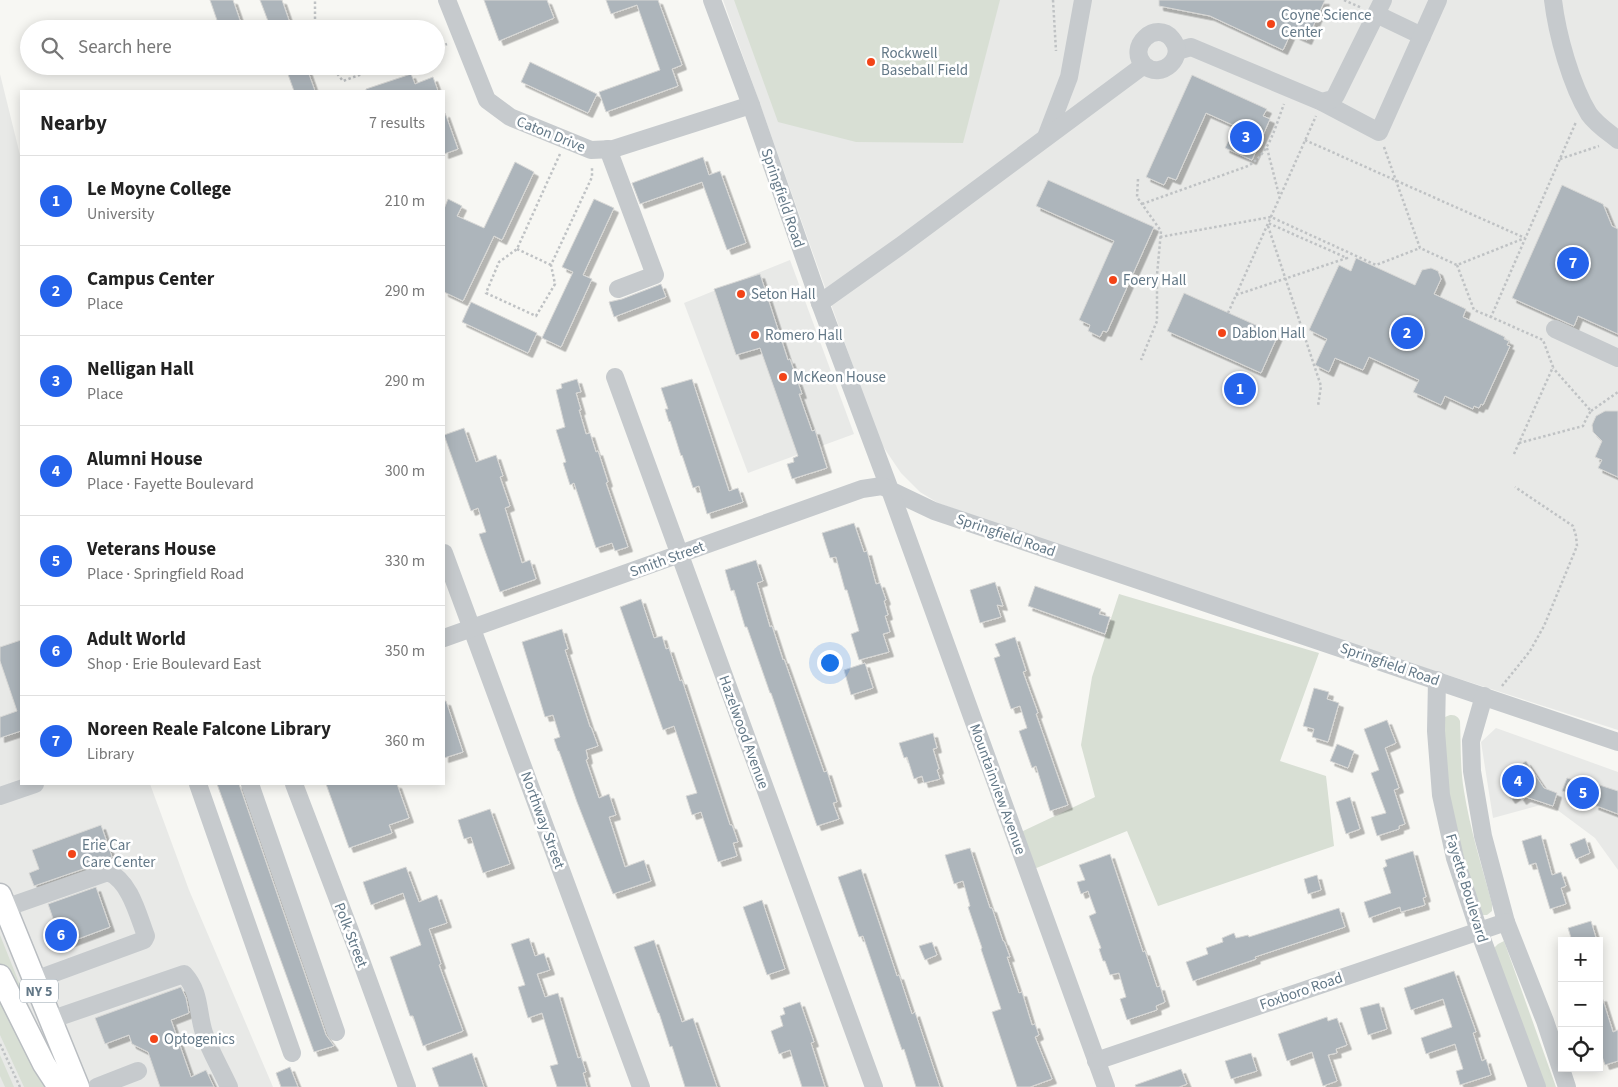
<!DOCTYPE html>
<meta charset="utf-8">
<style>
:root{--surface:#fff;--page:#f6f6f6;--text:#222;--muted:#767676;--line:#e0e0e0;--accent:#2563eb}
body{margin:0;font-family:"Source Sans 3",sans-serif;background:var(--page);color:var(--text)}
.controls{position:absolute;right:15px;bottom:15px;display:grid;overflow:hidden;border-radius:0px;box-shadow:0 2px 12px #0003}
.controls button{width:45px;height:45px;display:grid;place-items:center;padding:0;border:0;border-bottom:1px solid var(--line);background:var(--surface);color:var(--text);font:25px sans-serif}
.you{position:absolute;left:829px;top:662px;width:18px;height:18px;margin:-12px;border:4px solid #fff;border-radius:50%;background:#1a73e8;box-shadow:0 0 0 8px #1a73e833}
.badge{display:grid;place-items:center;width:32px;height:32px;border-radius:50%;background:var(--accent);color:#fff;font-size:16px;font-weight:700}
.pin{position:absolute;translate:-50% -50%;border:2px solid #fff;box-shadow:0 1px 5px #0006}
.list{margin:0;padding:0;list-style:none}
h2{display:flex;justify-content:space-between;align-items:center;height:65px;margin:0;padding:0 20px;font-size:21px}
h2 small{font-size:16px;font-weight:400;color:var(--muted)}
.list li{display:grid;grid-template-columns:32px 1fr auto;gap:15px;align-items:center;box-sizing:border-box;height:90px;padding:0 20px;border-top:1px solid var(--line)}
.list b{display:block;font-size:19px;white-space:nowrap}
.list p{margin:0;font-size:16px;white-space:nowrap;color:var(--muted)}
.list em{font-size:16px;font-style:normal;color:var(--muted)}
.icon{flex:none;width:28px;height:28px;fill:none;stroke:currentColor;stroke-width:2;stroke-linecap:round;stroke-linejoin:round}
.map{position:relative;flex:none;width:1618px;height:1087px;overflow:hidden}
.search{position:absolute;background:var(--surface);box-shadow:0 2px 12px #0003;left:20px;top:20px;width:425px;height:55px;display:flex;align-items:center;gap:12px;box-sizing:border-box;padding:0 18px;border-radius:28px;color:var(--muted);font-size:19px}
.panel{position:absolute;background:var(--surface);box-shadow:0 2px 12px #0003;left:20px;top:90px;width:425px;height:695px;border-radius:0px}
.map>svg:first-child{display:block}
</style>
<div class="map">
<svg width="1618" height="1087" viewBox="0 0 1618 1087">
<defs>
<filter id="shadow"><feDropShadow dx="4.5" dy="4.5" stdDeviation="0" flood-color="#0004"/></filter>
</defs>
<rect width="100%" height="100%" fill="#f7f7f3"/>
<!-- built -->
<g fill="#e8e9e7">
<polygon points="723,0 1618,0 1618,730 1202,596 938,503 920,492 901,473 880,442"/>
<polygon points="0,74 21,159 21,784 150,784 189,890 273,1087 0,1087"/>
<polygon points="790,260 854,434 748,473 684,303"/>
<polygon points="1496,728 1618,772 1618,870 1595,838 1548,803 1493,818 1481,742"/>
</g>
<!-- green -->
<g fill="#d8dfd4">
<polygon points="734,0 1000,0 963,143 856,142 778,122"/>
<polygon points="1119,594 1319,653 1280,761 1326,776 1334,846 1158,906 1127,831 1034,869 1021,832 1095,797 1081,745 1092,677"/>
<path d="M1450,715c5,0 8,1 10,6 1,23 0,47 4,70 6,38 18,76 28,113v7l-5,4h-5l-7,-15 -24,-91 -5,-38 -2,-50 1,-4z"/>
<polygon points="0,935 28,1005 27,1006 0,965"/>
<polygon points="1504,941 1556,1087 1545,1087 1493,949 1498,944"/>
<polygon points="0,993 49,1087 24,1087 0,1035"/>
<polygon points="0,1055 14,1087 5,1087 0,1076"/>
</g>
<!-- building -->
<g fill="#adb5bb" stroke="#d8d8d6" filter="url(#shadow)">
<polygon points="210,0 233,0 243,29 220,29"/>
<polygon points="260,0 282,0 292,29 271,29"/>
<polygon points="484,0 547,0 554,18 499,41"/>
<polygon points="606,0 658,0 682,65 672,69 678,86 606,112 599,92 660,70 637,5 611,14"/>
<polygon points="1159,0 1325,0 1307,40 1291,33 1283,50 1210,16 1159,6"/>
<polygon points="530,62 597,94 588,113 521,82"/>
<polygon points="285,66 306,66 315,91 294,91"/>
<polygon points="411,74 415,84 433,77 438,91 366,91 366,89"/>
<polygon points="1192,75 1267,109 1263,116 1270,119 1252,160 1225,148 1235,126 1206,113 1176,180 1168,177 1164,185 1146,177"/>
<polygon points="444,113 445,113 458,149 444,154"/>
<polygon points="703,157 709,175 720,171 746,243 727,250 702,182 640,204 632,183"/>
<polygon points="515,162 534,172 502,240 494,236 463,301 444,292 444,209 448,199 462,206 457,216 484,228"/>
<polygon points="1048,180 1154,227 1107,332 1103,331 1100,337 1088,331 1090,325 1079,320 1114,241 1036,206"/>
<polygon points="1562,185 1603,204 1612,226 1618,229 1618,334 1578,316 1574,326 1512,298"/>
<polygon points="594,199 614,208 583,275 592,279 561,347 542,338 573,272 562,267"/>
<polygon points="1356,258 1415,285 1422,270 1431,268 1438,271 1441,279 1434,294 1466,309 1463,317 1505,337 1504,339 1509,341 1507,345 1510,346 1483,405 1481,404 1479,408 1474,406 1473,409 1445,396 1441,405 1413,392 1419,380 1369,357 1363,370 1335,358 1329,372 1315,365 1327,339 1309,330 1339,265 1351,271"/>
<polygon points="760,274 788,360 790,359 802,394 799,394 812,431 815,430 827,468 792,479 787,464 794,462 793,458 798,456 760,348 736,355 714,289"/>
<polygon points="661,284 666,297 614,317 609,302 622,299"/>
<polygon points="1184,293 1278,335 1261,373 1167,331"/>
<polygon points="471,302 537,333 528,353 462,322"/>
<polygon points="577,379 581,392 576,393 581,410 579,410 586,434 590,433 596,452 598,451 608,482 606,483 628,547 615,551 612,543 596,548 574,483 570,485 563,463 566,462 556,430 565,427 556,390 562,388 561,384"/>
<polygon points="692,379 729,491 738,488 743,502 707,514 699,486 693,488 682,455 681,456 670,421 669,422 665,409 668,409 661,388"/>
<polygon points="1605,411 1618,411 1618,477 1598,468 1602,460 1595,457 1602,441 1593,432 1592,425 1596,416"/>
<polygon points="464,428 476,462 496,455 503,476 500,477 510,506 505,508 522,563 530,560 536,579 500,592 479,534 486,532 478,508 471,511 444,435"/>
<polygon points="854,523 864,552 867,551 876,584 880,583 886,600 884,601 888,615 885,616 890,632 883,634 889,652 859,660 851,634 859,631 847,590 845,590 836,557 830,558 822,533"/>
<polygon points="756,560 763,581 757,583 770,627 772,626 783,660 784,659 824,772 827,771 837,802 833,803 839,819 817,826 771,693 770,693 747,627 745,627 734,590 731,591 725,570"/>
<polygon points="995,582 1003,606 997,605 1001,617 980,623 970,590"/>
<polygon points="1035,586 1101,609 1099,614 1110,617 1105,634 1028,606"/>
<polygon points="641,599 654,638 662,636 666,649 669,648 680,681 682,680 730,825 732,825 738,842 733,843 737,856 718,862 701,812 692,815 686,796 697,793 674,726 663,730 620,607"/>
<polygon points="562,629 568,649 565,650 590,727 591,727 598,746 586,750 588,759 586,760 599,798 609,794 616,815 609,817 625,867 644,860 651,881 613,894 577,802 559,751 558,751 554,739 560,737 553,715 545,717 522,642"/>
<polygon points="1015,637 1026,671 1023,672 1038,713 1036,714 1068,805 1050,811 1036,766 1032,768 1019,731 1027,728 1020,706 1011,709 994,658 1000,656 995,644"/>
<polygon points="21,640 21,731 0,738 0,717 17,711 0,661 0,647"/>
<polygon points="865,663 873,688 851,695 844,670"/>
<polygon points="1314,688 1329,692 1327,699 1339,703 1328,742 1312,737 1314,729 1303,726"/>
<polygon points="444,701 446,701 463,752 444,758"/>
<polygon points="1387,720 1396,743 1385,748 1399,788 1394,790 1405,824 1399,826 1399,829 1377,836 1371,817 1386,813 1371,773 1379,770 1364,729"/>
<polygon points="933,733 937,748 933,749 939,769 937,770 940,779 924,783 922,776 914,779 907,757 904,758 899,743"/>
<polygon points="1337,744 1354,751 1348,768 1330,761"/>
<polygon points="1526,761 1544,788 1557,793 1553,806 1526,797 1522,800 1518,794 1511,799 1504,789 1509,786 1502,777"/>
<polygon points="1567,778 1580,782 1581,779 1618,791 1618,814 1594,805 1595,802 1562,791"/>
<polygon points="217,784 239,784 326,1035 334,1046 314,1052"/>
<polygon points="326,784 397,784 409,818 389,825 392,833 349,848"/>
<polygon points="1350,797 1360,829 1346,834 1336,802"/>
<polygon points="490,809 510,864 483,873 471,837 464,839 458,820"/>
<polygon points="101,825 112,857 88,866 89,867 34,886 29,873 39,869 32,850"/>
<polygon points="1541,835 1552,875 1561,872 1566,886 1561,888 1566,904 1550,909 1536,863 1529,865 1522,841"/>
<polygon points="1585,838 1590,853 1576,859 1570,844"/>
<polygon points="970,848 990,908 992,908 1003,941 1004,941 1010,957 1007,957 1019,993 1022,992 1032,1025 1035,1024 1039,1035 1035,1037 1052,1079 1030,1087 1017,1087 992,1012 1001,1009 981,949 982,948 968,907 970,906 963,881 954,884 945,855"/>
<polygon points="1413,851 1426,897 1423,898 1425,905 1401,912 1400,907 1369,918 1364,902 1391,893 1383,868 1387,866 1385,860"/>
<polygon points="1110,854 1143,952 1145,951 1157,987 1160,986 1165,1002 1156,1006 1157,1010 1127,1020 1120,999 1126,997 1119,973 1110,975 1105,961 1103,961 1099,949 1101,948 1089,916 1096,913 1088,891 1081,894 1077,882 1085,880 1079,865"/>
<polygon points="406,867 419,902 437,895 447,923 429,929 441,964 439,965 463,1031 423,1046 413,1016 410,1016 390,957 421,945 403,893 371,905 363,882"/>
<polygon points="861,869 897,976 899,975 912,1014 915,1012 940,1087 916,1087 904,1049 902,1050 863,936 859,937 838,877"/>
<polygon points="1317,875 1321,890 1308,894 1304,879"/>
<polygon points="96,887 110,927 62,945 48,904"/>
<polygon points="762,900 785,969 767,975 743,907"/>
<polygon points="1339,908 1345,927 1255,957 1256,959 1193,981 1186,962 1208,954 1206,948 1223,942 1222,938 1234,933 1236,938 1248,935 1249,937"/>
<polygon points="1591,921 1596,938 1585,941 1572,941 1568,928"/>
<polygon points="529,938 535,956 544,953 550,970 537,974 545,997 558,993 578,1058 581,1057 586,1072 583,1073 587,1087 557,1087 550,1066 558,1064 542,1013 528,1018 518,987 525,985 511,944"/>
<polygon points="654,940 682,1022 693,1018 717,1087 685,1087 672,1046 670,1047 659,1013 658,1013 634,947"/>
<polygon points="932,942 937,955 925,960 919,946"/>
<polygon points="1454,971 1476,1032 1473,1033 1482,1061 1486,1059 1491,1075 1460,1085 1456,1071 1463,1069 1455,1044 1426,1054 1421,1038 1452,1027 1443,999 1411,1010 1404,988"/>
<polygon points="181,987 186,998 189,1013 171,1020 191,1077 206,1070 214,1087 160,1087 148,1052 132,1044 129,1035 105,1044 95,1018"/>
<polygon points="1602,997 1613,1032 1618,1030 1618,1061 1605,1065 1599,1048 1599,998"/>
<polygon points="800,1002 814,1042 811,1043 825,1087 802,1087 790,1050 779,1054 771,1031 783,1026 780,1016 785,1014 783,1008"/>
<polygon points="1379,1003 1387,1029 1368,1035 1360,1008"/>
<polygon points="1327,1017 1328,1021 1337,1018 1347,1045 1336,1049 1337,1053 1328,1055 1337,1081 1323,1086 1312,1052 1287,1061 1278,1034"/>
<polygon points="472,1053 484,1087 439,1087 432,1068"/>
<polygon points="1251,1053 1257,1071 1231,1079 1225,1061"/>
<polygon points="290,1067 298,1087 281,1087 276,1073"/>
<polygon points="1181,1069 1187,1084 1179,1087 1136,1087 1135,1085"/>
</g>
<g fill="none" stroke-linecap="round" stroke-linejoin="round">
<!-- major casing -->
<g stroke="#b9bdc1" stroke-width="25">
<g id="major">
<polyline points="0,895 78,1087"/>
<polyline points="0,976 44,1064 59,1087"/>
</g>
</g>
<!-- path -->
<g stroke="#bfc2c4" stroke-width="2.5" stroke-dasharray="2.5 2.5" stroke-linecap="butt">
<polyline points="1053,0 1056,51"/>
<polyline points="1344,0 1362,8"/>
<polyline points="315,29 315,0"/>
<polyline points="436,48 447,44"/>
<polyline points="331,66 343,81 384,66"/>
<polyline points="1305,140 1525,238"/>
<polyline points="1384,147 1420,248 1457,265 1525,238"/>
<polyline points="1267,148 1279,195"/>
<polyline points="560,154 517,249 499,262 486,293 536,316 555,284 551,265 592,177 592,166"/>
<polyline points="1560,159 1599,146"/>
<polyline points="1138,179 1137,197 1161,231 1157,275 1157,321 1141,360"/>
<path d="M1142,204l106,-38c22,-13 27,-39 36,-62"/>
<polyline points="1268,226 1321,386 1318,406"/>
<polyline points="1160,237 1271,217 1376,265 1420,248"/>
<polyline points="517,249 551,265"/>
<polyline points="1457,265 1474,310 1491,317"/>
<polyline points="1236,295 1347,258 1268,223"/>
<polyline points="1228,313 1316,116"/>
<polyline points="1591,411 1618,392"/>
<polyline points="1519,443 1583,426 1588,415 1591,411 1553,368"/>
<polyline points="1514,454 1553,367 1543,340 1491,317 1576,122"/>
<polyline points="1502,686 1530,651 1544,626 1577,546 1576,536 1573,526 1515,487"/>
<polyline points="0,1044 20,1087"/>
</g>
<!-- minor -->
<g stroke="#c6cacd" stroke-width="18">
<polyline points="447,0 487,100 510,117 591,150 613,149 751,105"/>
<polyline points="712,0 751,105 820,303 890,490 934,511 1618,742"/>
<path d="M1553,0c4,34 18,85 36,114 7,10 19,18 29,26"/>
<polyline points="1376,14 1422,36"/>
<polyline points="1177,51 1191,47 1322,102 1379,132 1438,0"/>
<polyline points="1322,102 1333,99 1336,95 1383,0"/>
<polyline points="1046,137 1069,77 1083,0"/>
<polyline points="608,149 655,275 618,289"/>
<path d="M820,303l83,-59 241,-179c17,16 43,-8 28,-26 -16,-20 -46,8 -28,26"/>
<polyline points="1555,329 1618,358"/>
<polyline points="615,377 874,1087"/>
<polyline points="444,553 641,1087"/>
<polyline points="444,638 862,489 882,486 890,490 1106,1087"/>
<polyline points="1437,680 1436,731 1441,795 1455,858 1479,931 1537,1087"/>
<polyline points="1484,696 1471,741 1472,771 1483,836 1506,922 1545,1021 1567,1087"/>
<polyline points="198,784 292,1053"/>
<polyline points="250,784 336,1032"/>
<polyline points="294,784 355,944 407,1087"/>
<polyline points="0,796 35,784"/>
<path d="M5,908l103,-36c22,9 30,43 38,64l-2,4 -109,40"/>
<path d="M50,1020l134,-46c17,19 13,37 20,59 6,18 17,36 25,54"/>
<polyline points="1096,1061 1506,922"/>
<polyline points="97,1087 138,1071"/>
</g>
<!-- major -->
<use href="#major" stroke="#fff" stroke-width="22"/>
</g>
<!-- markers -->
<g fill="#f34418" stroke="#fff" stroke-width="2">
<circle cx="1271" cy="24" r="5"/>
<circle cx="871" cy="62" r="5"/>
<circle cx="1113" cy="280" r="5"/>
<circle cx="741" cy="294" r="5"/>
<circle cx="1222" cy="333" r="5"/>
<circle cx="755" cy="335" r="5"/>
<circle cx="783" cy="377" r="5"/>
<circle cx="72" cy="854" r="5"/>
<circle cx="154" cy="1039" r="5"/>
</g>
<g text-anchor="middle" stroke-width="5" stroke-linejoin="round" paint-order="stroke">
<!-- shield labels -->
<rect fill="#fff" stroke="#92a0ab" stroke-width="1" x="20" y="979.5" width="38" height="23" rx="4"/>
<g font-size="14" font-weight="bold" fill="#637887">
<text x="39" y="996">NY 5</text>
</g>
<!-- poi labels -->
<g font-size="15" fill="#637887" stroke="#fff" text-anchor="start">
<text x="1281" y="20">Coyne Science<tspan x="1281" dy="17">Center</tspan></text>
<text x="881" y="58">Rockwell<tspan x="881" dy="17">Baseball Field</tspan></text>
<text x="1123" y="285">Foery Hall</text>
<text x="751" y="299">Seton Hall</text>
<text x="1232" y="338">Dablon Hall</text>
<text x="765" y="340">Romero Hall</text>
<text x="793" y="382">McKeon House</text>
<text x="82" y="850">Erie Car<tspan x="82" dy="17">Care Center</tspan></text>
<text x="164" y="1044">Optogenics</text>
</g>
<!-- street labels -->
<g font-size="15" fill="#637887" stroke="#fff">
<text transform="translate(551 134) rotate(22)" y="5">Caton Drive</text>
<text transform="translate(783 198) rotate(71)" y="5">Springfield Road</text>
<text transform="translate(1006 535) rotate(19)" y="5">Springfield Road</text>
<text transform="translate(667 559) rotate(-20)" y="5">Smith Street</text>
<text transform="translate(1390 664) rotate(19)" y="5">Springfield Road</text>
<text transform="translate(744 732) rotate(70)" y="5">Hazelwood Avenue</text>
<text transform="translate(998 789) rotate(70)" y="5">Mountainview Avenue</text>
<text transform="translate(543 820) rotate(70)" y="5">Northway Street</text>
<text transform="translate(1467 888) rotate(73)" y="5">Fayette Boulevard</text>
<text transform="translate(351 935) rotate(69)" y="5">Polk Street</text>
<text transform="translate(1301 991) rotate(-19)" y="5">Foxboro Road</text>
</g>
</g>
</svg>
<div class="controls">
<button>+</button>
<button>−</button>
<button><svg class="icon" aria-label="locate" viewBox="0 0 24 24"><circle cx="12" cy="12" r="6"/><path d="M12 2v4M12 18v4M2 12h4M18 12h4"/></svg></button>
</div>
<div class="you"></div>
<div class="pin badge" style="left:1240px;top:389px">1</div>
<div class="pin badge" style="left:1407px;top:333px">2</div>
<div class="pin badge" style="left:1246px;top:137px">3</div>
<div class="pin badge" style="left:1518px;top:781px">4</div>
<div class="pin badge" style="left:1583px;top:793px">5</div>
<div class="pin badge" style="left:61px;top:935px">6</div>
<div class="pin badge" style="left:1573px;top:263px">7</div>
<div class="search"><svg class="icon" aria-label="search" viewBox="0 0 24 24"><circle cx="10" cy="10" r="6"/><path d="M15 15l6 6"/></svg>Search here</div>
<section class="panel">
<h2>Nearby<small>7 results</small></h2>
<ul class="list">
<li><span class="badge">1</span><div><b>Le Moyne College</b><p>University</p></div><em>210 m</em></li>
<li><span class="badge">2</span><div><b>Campus Center</b><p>Place</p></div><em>290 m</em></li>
<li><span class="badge">3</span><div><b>Nelligan Hall</b><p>Place</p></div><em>290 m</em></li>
<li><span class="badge">4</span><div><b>Alumni House</b><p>Place · Fayette Boulevard</p></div><em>300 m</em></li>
<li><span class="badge">5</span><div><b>Veterans House</b><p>Place · Springfield Road</p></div><em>330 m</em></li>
<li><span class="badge">6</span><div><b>Adult World</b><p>Shop · Erie Boulevard East</p></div><em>350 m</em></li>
<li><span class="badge">7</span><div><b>Noreen Reale Falcone Library</b><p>Library</p></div><em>360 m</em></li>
</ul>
</section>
</div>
